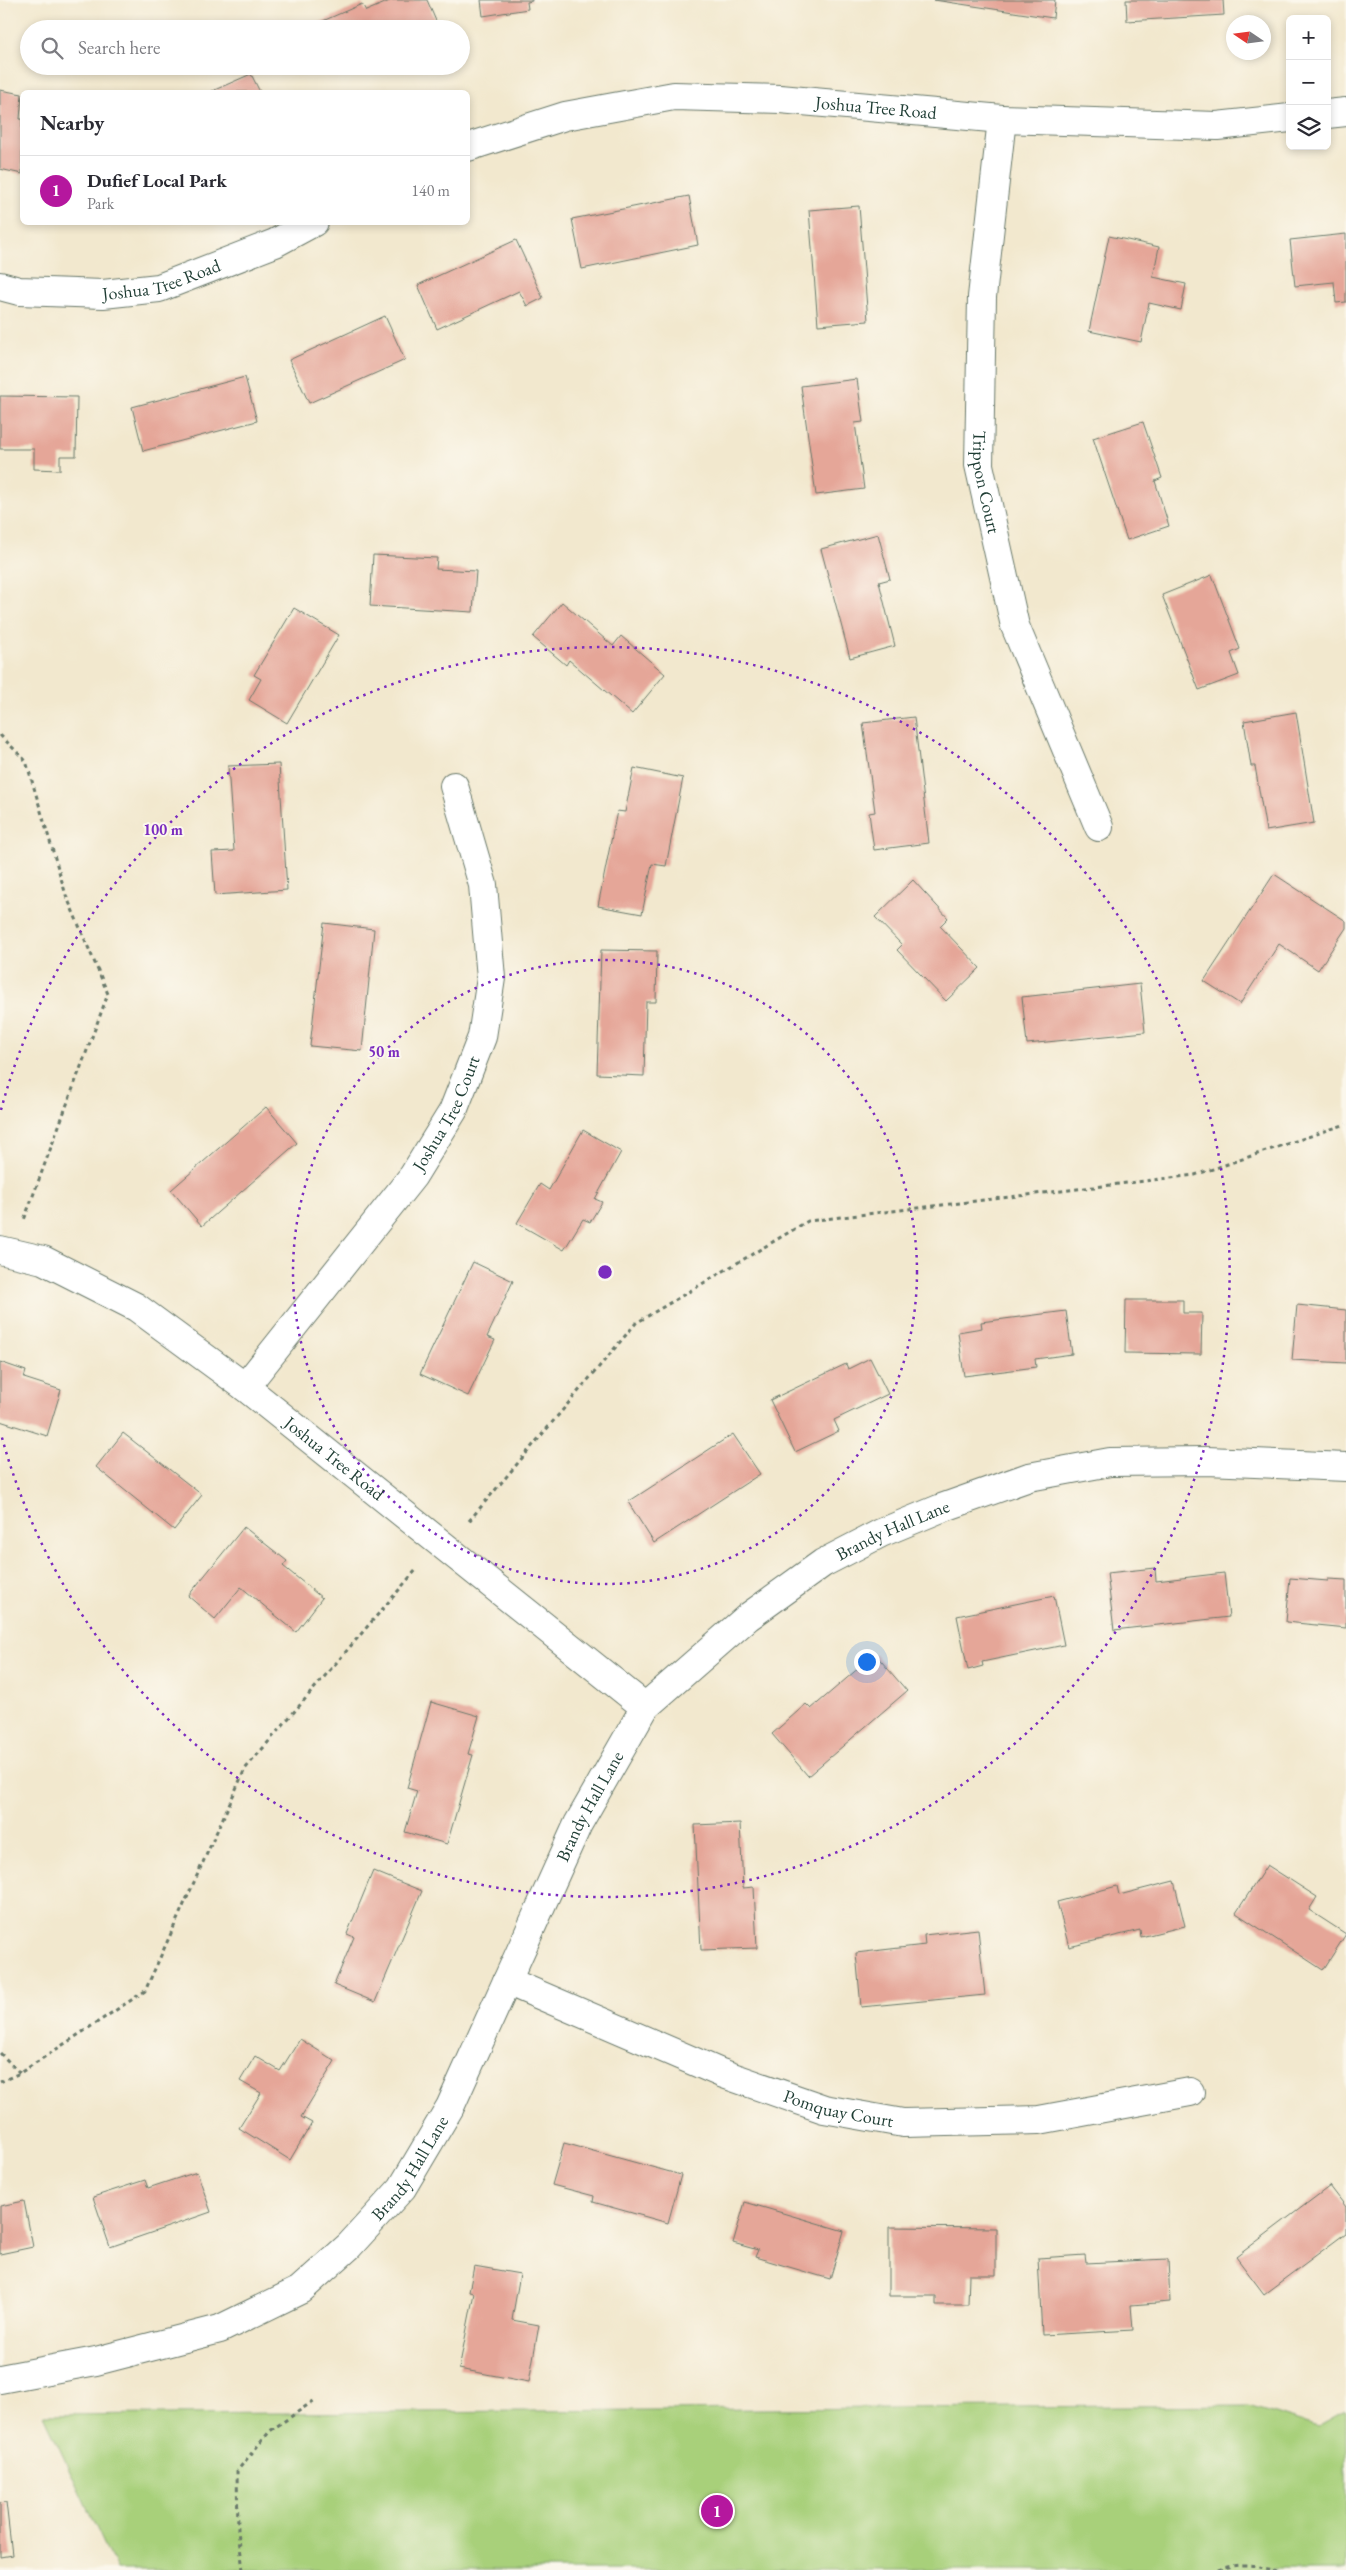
<!DOCTYPE html>
<meta charset="utf-8">
<style>
:root{--surface:#fff;--page:#f7f7f7;--text:#2b2b33;--muted:#7c7c81;--line:#e1e1e2;--accent:#b5179e}
body{margin:0;font-family:"EB Garamond",serif;background:var(--page);color:var(--text)}
.controls{position:absolute;right:15px;top:15px;display:grid;overflow:hidden;border-radius:8px;box-shadow:0 2px 8px #0003}
.controls button{width:45px;height:45px;display:grid;place-items:center;padding:0;border:0;border-bottom:1px solid var(--line);background:var(--surface);color:var(--text);font:25px sans-serif}
.compass{position:absolute;left:1226px;top:15px;width:45px;height:45px;border-radius:50%;background:var(--surface);box-shadow:0 2px 8px #0003;rotate:283deg}
.you{position:absolute;left:866px;top:1661px;width:18px;height:18px;margin:-12px;border:4px solid #fff;border-radius:50%;background:#1a73e8;box-shadow:0 0 0 8px #1a73e833}
.badge{display:grid;place-items:center;width:32px;height:32px;border-radius:50%;background:var(--accent);color:#fff;font-size:16px;font-weight:700}
.pin{position:absolute;translate:-50% -50%;border:2px solid #fff;box-shadow:0 1px 5px #0006}
.list{margin:0;padding:0;list-style:none}
h2{display:flex;justify-content:space-between;align-items:center;height:65px;margin:0;padding:0 20px;font-size:21px}
h2 small{font-size:16px;font-weight:400;color:var(--muted)}
.list li{display:grid;grid-template-columns:32px 1fr auto;gap:15px;align-items:center;box-sizing:border-box;height:70px;padding:0 20px;border-top:1px solid var(--line)}
.list b{display:block;font-size:19px;white-space:nowrap}
.list p{margin:0;font-size:16px;white-space:nowrap;color:var(--muted)}
.list em{font-size:16px;font-style:normal;color:var(--muted)}
.icon{flex:none;width:28px;height:28px;fill:none;stroke:currentColor;stroke-width:2;stroke-linecap:round;stroke-linejoin:round}
.map{position:relative;flex:none;width:1346px;height:2570px;overflow:hidden}
.search{position:absolute;background:var(--surface);box-shadow:0 2px 8px #0003;left:20px;top:20px;width:450px;height:55px;display:flex;align-items:center;gap:12px;box-sizing:border-box;padding:0 18px;border-radius:28px;color:var(--muted);font-size:19px}
.panel{position:absolute;background:var(--surface);box-shadow:0 2px 8px #0003;left:20px;top:90px;width:450px;height:135px;border-radius:8px}
.map>svg:first-child{display:block}
</style>
<div class="map">
<svg width="1346" height="2570" viewBox="0 0 1346 2570">
<rect width="100%" height="100%" fill="#fbf7ec"/>
<filter id="ink" filterUnits="userSpaceOnUse"><feTurbulence type="fractalNoise" baseFrequency=".02" numOctaves="2"/><feDisplacementMap in="SourceGraphic" scale="10" xChannelSelector="R" yChannelSelector="G"/><feConvolveMatrix kernelMatrix="1 2 1 2 8 2 1 2 1" color-interpolation-filters="sRGB"/></filter>
<filter id="wash" filterUnits="userSpaceOnUse"><feTurbulence type="fractalNoise" baseFrequency=".0096" numOctaves="4" result="noise"/><feDisplacementMap in="SourceGraphic" scale="20" xChannelSelector="R" yChannelSelector="G"/><feGaussianBlur stdDeviation="1.12" result="paint"/><feColorMatrix in="noise" values="0 0 0 0 0 0 0 0 0 0 0 0 0 0 0 0 0 1.4 0 .05"/><feComposite in="paint" operator="in"/></filter>
<g filter="url(#wash)">
<rect width="100%" height="100%" fill="#f2e8ce"/>
<!-- green -->
<polygon fill="#a8d07a" stroke="#648657" points="1248,2405 1318,2426 1346,2410 1346,2570 116,2570 44,2415"/>
<g id="blocks">
<!-- building -->
<g fill="#e5a698">
<polygon points="392,0 427,0 439,28 309,29 309,27 362,4 366,11"/>
<polygon points="481,0 532,0 532,1 527,2 528,9 483,16"/>
<polygon points="934,0 1055,0 1053,18"/>
<polygon points="1126,0 1223,0 1224,15 1127,21"/>
<polygon points="326,66 351,66 329,75"/>
<polygon points="251,74 260,92 210,92"/>
<polygon points="0,90 22,94 20,119 22,119 22,174 0,169"/>
<polygon points="689,196 698,245 582,269 572,219"/>
<polygon points="859,206 868,321 818,325 809,210"/>
<polygon points="1346,234 1346,302 1336,303 1334,282 1295,286 1290,240"/>
<polygon points="1109,236 1159,247 1153,277 1186,284 1181,310 1149,303 1141,342 1089,331"/>
<polygon points="516,240 543,298 527,306 519,291 437,329 418,285"/>
<polygon points="385,316 405,360 309,403 289,360"/>
<polygon points="245,377 257,421 143,451 132,407"/>
<polygon points="857,379 863,422 855,423 864,489 816,495 801,386"/>
<polygon points="0,396 77,397 76,456 60,456 60,470 34,469 34,449 0,449"/>
<polygon points="1143,422 1162,478 1155,481 1169,526 1127,540 1093,438"/>
<polygon points="878,534 890,579 879,582 895,646 850,658 821,549"/>
<polygon points="373,555 437,558 436,569 476,571 473,612 370,606"/>
<polygon points="1212,575 1240,649 1231,653 1239,675 1199,690 1162,595"/>
<polygon points="562,602 613,646 621,636 665,674 632,714 569,660 566,665 533,637"/>
<polygon points="294,608 339,635 287,723 249,700 261,679 254,675"/>
<polygon points="1296,712 1314,823 1266,831 1255,766 1251,766 1244,721"/>
<polygon points="914,717 929,843 874,850 869,813 875,812 863,723"/>
<polygon points="279,764 287,890 215,895 212,852 234,851 228,766"/>
<polygon points="634,768 683,778 666,866 652,864 642,914 598,906 617,811 625,812"/>
<polygon points="1274,874 1346,921 1346,928 1318,970 1279,944 1240,1004 1204,981"/>
<polygon points="913,880 948,918 940,926 980,968 946,1001 897,950 902,945 875,917"/>
<polygon points="324,923 374,929 362,1051 310,1046"/>
<polygon points="601,950 657,951 656,1002 646,1002 644,1076 597,1074"/>
<polygon points="1140,984 1145,1032 1027,1044 1022,997"/>
<polygon points="266,1107 297,1143 202,1226 171,1190"/>
<polygon points="583,1130 621,1152 595,1199 602,1202 590,1222 583,1219 564,1250 517,1223 540,1184 549,1190"/>
<polygon points="473,1262 513,1281 487,1337 495,1340 468,1396 420,1374"/>
<polygon points="1126,1300 1183,1300 1183,1313 1202,1313 1201,1354 1125,1353"/>
<polygon points="1297,1305 1346,1310 1346,1363 1292,1360"/>
<polygon points="1066,1311 1072,1354 1035,1359 1036,1367 964,1376 958,1332 982,1328 981,1322"/>
<polygon points="870,1358 888,1394 834,1420 839,1431 795,1452 770,1400 846,1364 848,1369"/>
<polygon points="0,1362 26,1371 24,1378 61,1390 47,1436 0,1421"/>
<polygon points="123,1433 202,1495 174,1530 96,1467"/>
<polygon points="733,1434 760,1474 654,1543 628,1502"/>
<polygon points="244,1527 287,1561 283,1566 322,1598 296,1632 241,1587 215,1619 188,1596"/>
<polygon points="1155,1568 1156,1581 1224,1573 1229,1617 1114,1630 1107,1573"/>
<polygon points="1290,1578 1328,1581 1328,1579 1346,1580 1346,1628 1286,1622"/>
<polygon points="1054,1596 1064,1645 982,1662 983,1666 968,1670 957,1616"/>
<polygon points="875,1654 907,1691 808,1776 772,1734 806,1704 811,1709"/>
<polygon points="431,1702 479,1716 468,1754 473,1755 447,1844 405,1832 417,1791 407,1788"/>
<polygon points="740,1823 743,1888 754,1887 757,1948 701,1950 695,1825"/>
<polygon points="1267,1865 1317,1897 1309,1910 1346,1934 1323,1970 1236,1913"/>
<polygon points="373,1871 422,1891 375,2002 334,1985 354,1937 347,1934"/>
<polygon points="1174,1881 1185,1926 1141,1937 1140,1930 1069,1947 1057,1902 1117,1886 1119,1895"/>
<polygon points="978,1929 985,1995 861,2007 856,1953 925,1945 924,1935"/>
<polygon points="300,2039 335,2061 301,2117 312,2123 290,2160 239,2128 261,2093 240,2081 255,2056 280,2071"/>
<polygon points="564,2143 681,2175 668,2223 593,2202 594,2196 552,2185"/>
<polygon points="197,2172 211,2212 110,2247 93,2197 145,2180 148,2188"/>
<polygon points="1330,2186 1346,2207 1346,2233 1264,2294 1236,2257"/>
<polygon points="24,2201 33,2247 0,2254 0,2206"/>
<polygon points="745,2202 844,2231 830,2279 755,2257 758,2250 733,2243"/>
<polygon points="889,2227 996,2228 996,2275 969,2275 968,2305 936,2305 936,2296 889,2296"/>
<polygon points="1085,2255 1086,2263 1168,2259 1170,2302 1131,2305 1133,2330 1042,2335 1038,2258"/>
<polygon points="474,2266 520,2274 512,2320 539,2325 529,2382 459,2369 474,2293 469,2292"/>
<polygon points="6,2502 12,2555 0,2557 0,2503"/>
</g>
</g>
</g>
<g filter="url(#ink)">
<use href="#blocks" fill-opacity="0" stroke="#69796a" stroke-width="1"/>
<g fill="none" stroke-linecap="round" stroke-linejoin="round">
<!-- street casing -->
<g stroke="#69796a" stroke-width="30">
<g id="street">
<polyline points="1327,114 1346,112"/>
<path id="s1" d="M1002,119l-20,178 -3,168 36,161 84,201"/>
<path id="s2" d="M468,147l97,-31 109,-20 106,3 222,20 215,7 73,-8"/>
<path id="s3" d="M0,286l19,5 84,3 56,-6 116,-45 39,-21"/>
<path id="s4" d="M0,1250l43,10 93,47 109,80 400,320"/>
<path id="s5" d="M245,1387l168,-211 40,-65 29,-74 9,-59 -8,-93 -29,-99"/>
<path id="s6" d="M507,1981l214,92 103,36 79,14 136,-3 151,-28"/>
<path id="s7" d="M0,2379l96,-18 124,-32 80,-39 49,-44 53,-58 48,-81 128,-283 67,-117 103,-90 75,-54 58,-30 58,-24 90,-32 81,-15 97,-1 139,6"/>
</g>
</g>
<!-- path -->
<g stroke="#69796a" stroke-width="3" stroke-dasharray="4 4" stroke-linecap="butt">
<polyline points="0,735 26,761 66,895 108,994 24,1220"/>
<polyline points="469,1521 636,1323 808,1221 1195,1175 1346,1124"/>
<polyline points="0,2053 20,2073"/>
<polyline points="0,2082 20,2073 145,1991 245,1769 416,1570"/>
<polyline points="243,2570 238,2531 237,2471 270,2431 315,2400"/>
<path d="M1218,2570c19,-8 39,-5 59,0"/>
</g>
<!-- street -->
<use href="#street" stroke="#fff" stroke-width="28"/>
</g>
</g>
<!-- distance rings -->
<g fill="none" stroke="#7b2cbf" stroke-width="2.5" stroke-dasharray="2.5 5">
<circle cx="605" cy="1272" r="312"/>
<path d="M1 1110A625 625 0 1 1 1 1434"/>
</g>
<g text-anchor="middle" stroke-width="4" stroke-linejoin="round" paint-order="stroke">
<!-- street labels -->
<g font-size="18" fill="#1f3d34" stroke="#fbf7ec">
<text dy="6" stroke="none"><textPath href="#s2" startOffset="415">Joshua Tree Road</textPath></text>
<text dy="6" stroke="none"><textPath href="#s3" startOffset="164">Joshua Tree Road</textPath></text>
<text dy="6" stroke="none"><textPath href="#s1" startOffset="365">Trippon Court</textPath></text>
<text dy="6" stroke="none"><textPath href="#s5" startOffset="341">Joshua Tree Court</textPath></text>
<text dy="6" stroke="none"><textPath href="#s4" startOffset="398">Joshua Tree Road</textPath></text>
<text dy="6" stroke="none"><textPath href="#s7" startOffset="1305">Brandy Hall Lane</textPath></text>
<text dy="6" stroke="none"><textPath href="#s7" startOffset="885">Brandy Hall Lane</textPath></text>
<text dy="6" stroke="none"><textPath href="#s6" startOffset="356">Pomquay Court</textPath></text>
<text dy="6" stroke="none"><textPath href="#s7" startOffset="480">Brandy Hall Lane</textPath></text>
</g>
</g>
<circle cx="605" cy="1272" r="8" fill="#7b2cbf" stroke="#fbf7ec" stroke-width="2.5"/>
<g font-size="15" text-anchor="middle" font-weight="bold" fill="#7b2cbf" stroke="#fbf7ec" stroke-width="4" stroke-linejoin="round" paint-order="stroke">
<text x="163" y="835">100 m</text>
<text x="384" y="1057">50 m</text>
</g>
</svg>
<div class="controls">
<button>+</button>
<button>−</button>
<button><svg class="icon" aria-label="layers" viewBox="0 0 24 24"><path d="M12 4l9 5-9 5-9-5zM3 14l9 5 9-5"/></svg></button>
</div>
<svg class="compass" viewBox="-18 -18 36 36"><path d="M0-13l5 13h-10z" fill="#e53935"/><path d="M0 13l5-13h-10z" fill="#7c7c81"/></svg>
<div class="you"></div>
<div class="pin badge" style="left:717px;top:2511px">1</div>
<div class="search"><svg class="icon" aria-label="search" viewBox="0 0 24 24"><circle cx="10" cy="10" r="6"/><path d="M15 15l6 6"/></svg>Search here</div>
<section class="panel">
<h2>Nearby<small></small></h2>
<ul class="list">
<li><span class="badge">1</span><div><b>Dufief Local Park</b><p>Park</p></div><em>140 m</em></li>
</ul>
</section>
</div>
